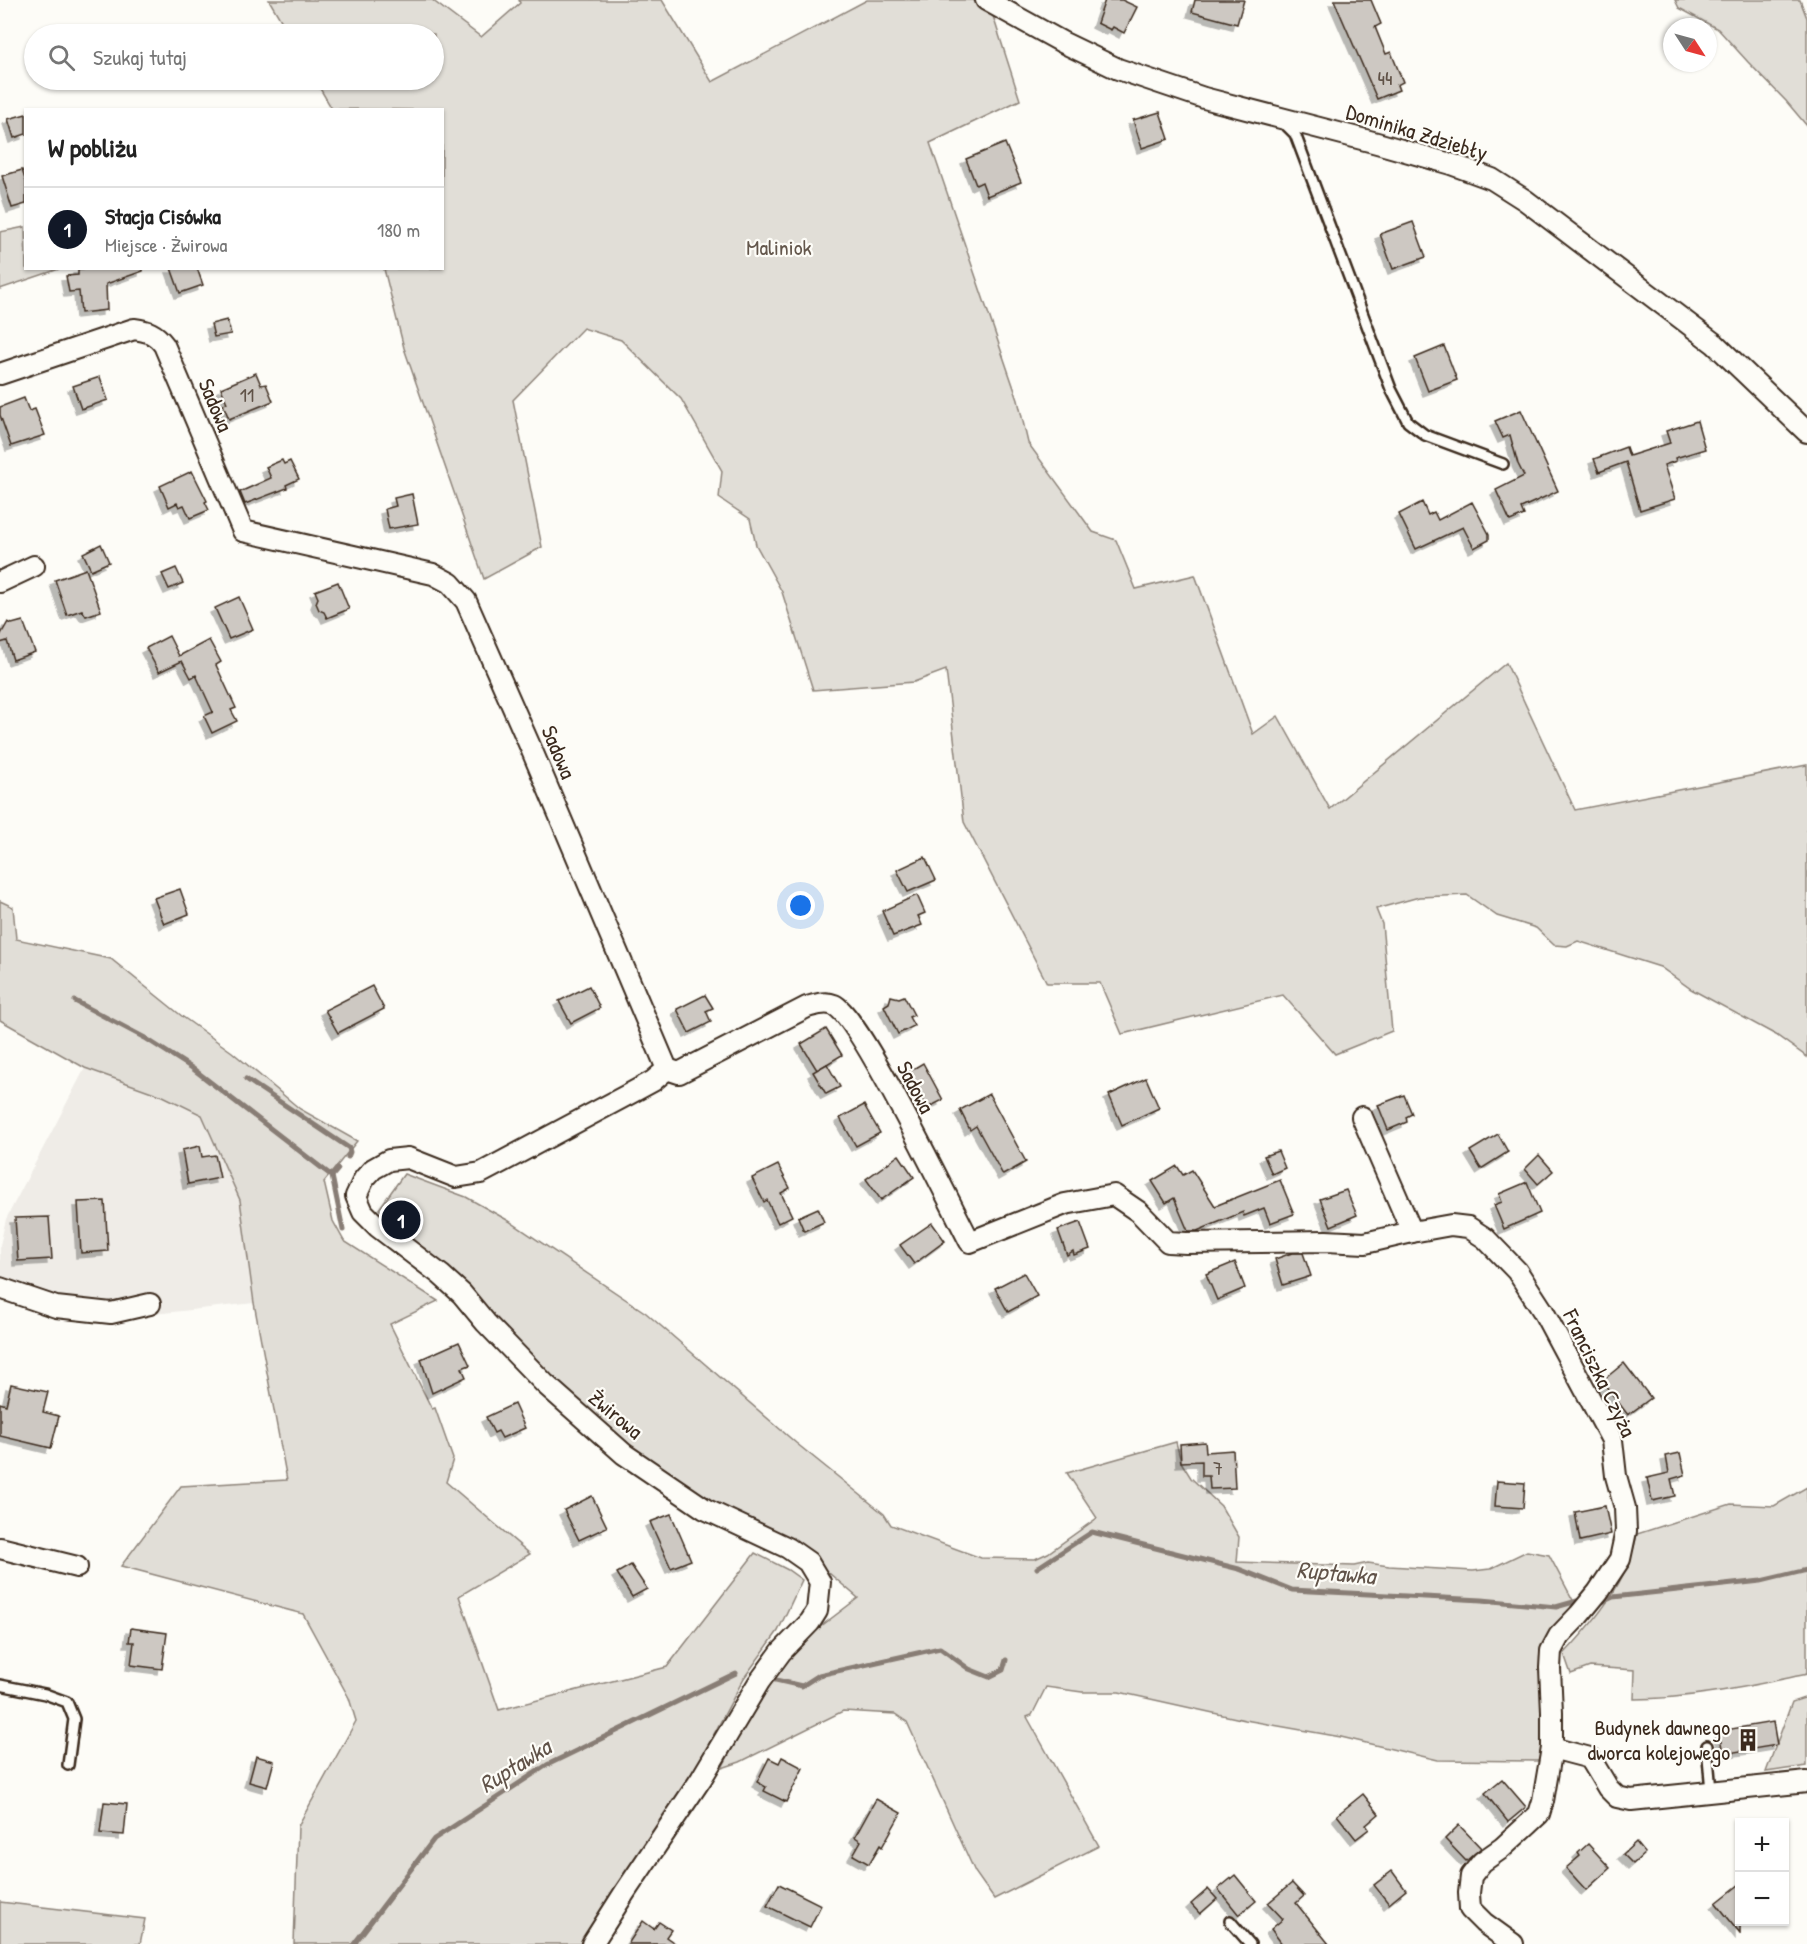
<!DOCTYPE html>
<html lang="pl">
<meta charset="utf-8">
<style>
:root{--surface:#fff;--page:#f6f6f6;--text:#222;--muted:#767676;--line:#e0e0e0;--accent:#111827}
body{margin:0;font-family:"Patrick Hand",sans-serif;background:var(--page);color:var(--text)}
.controls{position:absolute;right:18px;bottom:18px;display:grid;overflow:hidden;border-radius:0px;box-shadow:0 2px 4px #0004}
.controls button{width:54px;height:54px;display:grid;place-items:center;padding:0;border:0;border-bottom:2px solid var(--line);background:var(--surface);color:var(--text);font:30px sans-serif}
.compass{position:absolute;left:1663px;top:18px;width:54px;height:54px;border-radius:50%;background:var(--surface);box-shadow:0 2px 4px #0004;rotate:126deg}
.you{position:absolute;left:801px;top:906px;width:21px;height:21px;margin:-15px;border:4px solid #fff;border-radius:50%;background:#1a73e8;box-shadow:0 0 0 9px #1a73e833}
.badge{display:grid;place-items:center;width:39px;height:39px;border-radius:50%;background:var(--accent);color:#fff;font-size:20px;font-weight:700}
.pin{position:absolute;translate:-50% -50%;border:3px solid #fff;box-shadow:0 2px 6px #0006}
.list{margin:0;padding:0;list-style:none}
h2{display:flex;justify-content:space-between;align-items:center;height:78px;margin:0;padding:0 24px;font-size:26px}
h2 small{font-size:20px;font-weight:400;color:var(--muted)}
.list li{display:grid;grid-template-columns:39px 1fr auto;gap:18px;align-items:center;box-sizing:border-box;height:84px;padding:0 24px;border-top:2px solid var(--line)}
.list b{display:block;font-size:22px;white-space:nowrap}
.list p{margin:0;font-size:20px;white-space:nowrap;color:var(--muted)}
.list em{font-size:20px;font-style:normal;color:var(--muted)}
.icon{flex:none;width:33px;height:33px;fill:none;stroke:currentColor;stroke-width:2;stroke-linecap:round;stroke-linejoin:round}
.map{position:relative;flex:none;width:1807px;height:1944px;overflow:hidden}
.search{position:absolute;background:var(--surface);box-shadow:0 2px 4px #0004;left:24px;top:24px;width:420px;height:66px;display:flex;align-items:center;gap:15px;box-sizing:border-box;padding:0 21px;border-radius:33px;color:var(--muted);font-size:22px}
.panel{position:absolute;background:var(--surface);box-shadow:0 2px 4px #0004;left:24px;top:108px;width:420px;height:162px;border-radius:0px}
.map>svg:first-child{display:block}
</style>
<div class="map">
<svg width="1807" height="1944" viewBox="0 0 1807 1944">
<defs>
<filter id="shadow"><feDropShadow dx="-5" dy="5" stdDeviation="0" flood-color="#0004"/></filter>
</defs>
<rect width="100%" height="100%" fill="#fdfcf7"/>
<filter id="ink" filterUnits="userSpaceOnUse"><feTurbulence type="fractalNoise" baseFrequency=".0167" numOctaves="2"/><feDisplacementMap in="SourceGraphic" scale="12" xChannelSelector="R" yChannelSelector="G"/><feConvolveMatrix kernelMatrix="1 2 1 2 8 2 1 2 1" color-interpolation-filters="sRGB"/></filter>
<g filter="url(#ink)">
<!-- built -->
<polygon fill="#efece7" points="85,1068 163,1096 202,1115 240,1200 254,1303 109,1319 0,1294 0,1245 6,1219"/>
<!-- green -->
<g fill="#e1ded7" stroke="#8e847a" stroke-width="1.5">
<polygon points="269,0 432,0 481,37 520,3 519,0 662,0 712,82 867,0 973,0 993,16 1020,100 930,143 1018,400 1028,443 1093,532 1116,540 1136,589 1195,575 1253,734 1278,716 1330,809 1506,663 1575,810 1807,765 1807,1057 1776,1035 1691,989 1660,967 1578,941 1567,946 1554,945 1536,928 1497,916 1467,895 1419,897 1376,909 1382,924 1392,1031 1335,1054 1283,995 1122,1034 1100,983 1047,983 964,822 946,670 914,682 813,690 782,592 756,545 750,519 719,498 722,471 681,399 621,340 583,328 513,400 542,547 484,579 404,348 384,269 442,268 442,110 332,109 315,80 434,80 434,34 289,34"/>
<polygon points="1675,0 1800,0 1807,18 1807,126 1786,101 1748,62 1718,29 1679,8"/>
<polygon points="25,227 26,268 59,269 0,289 0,232"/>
<polygon points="0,901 13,907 16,939 111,959 183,1017 232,1052 300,1109 357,1141 324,1182 333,1221 344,1241 438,1301 390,1324 432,1409 435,1408 453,1459 446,1482 530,1554 459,1596 499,1710 667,1667 755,1553 788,1570 802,1580 778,1631 744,1678 673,1811 580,1944 294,1944 298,1826 356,1721 349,1698 303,1614 121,1566 181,1486 287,1480 254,1303 240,1200 202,1115 163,1096 85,1068 0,1020"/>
<polygon points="404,1174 466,1197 509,1221 646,1313 796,1443 884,1514 891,1525 981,1558 1035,1559 1048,1553 1097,1518 1067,1473 1176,1442 1181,1462 1191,1478 1221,1506 1239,1537 1237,1562 1354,1566 1368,1563 1389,1566 1473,1571 1490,1569 1527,1551 1549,1555 1575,1604 1587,1600 1544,1647 1543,1745 1540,1761 1438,1760 1341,1737 1245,1720 1119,1692 1082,1692 1046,1687 1032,1715 1027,1717 1099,1846 994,1899 975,1872 907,1722 895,1714 843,1711 740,1762 722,1768 763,1689 795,1646 858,1598 822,1567 734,1517 594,1424 379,1209"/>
<path d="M1807,1487v187c-58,12 -114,25 -173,25l1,-29 -45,-3 -19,7 -7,-20c32,-34 64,-73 73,-120l94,-30 43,2z"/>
<polygon points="1807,1697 1807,1766 1766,1772 1792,1702"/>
<polygon points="0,1902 145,1919 140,1944 0,1944"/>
</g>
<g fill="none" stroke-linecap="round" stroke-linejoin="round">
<!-- stream -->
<g stroke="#887d74" stroke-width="5">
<polyline points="75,1001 145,1038 192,1068 332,1176"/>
<polyline points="246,1079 349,1148 350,1152 348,1157"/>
<polyline points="338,1169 332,1176 343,1230"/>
<polyline points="1037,1568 1092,1532 1239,1569 1292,1590 1482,1600 1556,1607 1577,1601"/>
<polyline points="1598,1604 1613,1597 1761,1581 1807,1570"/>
<polyline points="767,1678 802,1686 819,1675 940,1648 969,1669 989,1677 1003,1670 1006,1660"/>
<polyline points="354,1944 434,1839 547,1765 736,1673"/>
</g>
</g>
<!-- building -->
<g fill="#cdc8c2" stroke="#3b2a1e" stroke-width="1.5" filter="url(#shadow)">
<polygon points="1105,0 1122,0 1137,7 1124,33 1113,27 1111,30 1097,23"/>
<polygon points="1195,0 1244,0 1237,24 1192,12"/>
<polygon points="1334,0 1371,0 1381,24 1375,27 1386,54 1391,52 1403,82 1397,85 1399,90 1377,99"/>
<polygon points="1160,112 1169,139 1142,148 1133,120"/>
<polygon points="26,114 26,134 14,138 8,119"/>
<polygon points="1005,143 1021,182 987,196 982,182 976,185 966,159"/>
<polygon points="22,170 26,182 26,204 12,208 2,176"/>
<polygon points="1413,222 1426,257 1393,269 1380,234"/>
<polygon points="88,268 143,268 143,271 106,284 107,310 81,313 79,291 69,292 66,276 78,275 78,269"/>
<polygon points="171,268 197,268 203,285 180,293"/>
<polygon points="227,320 231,334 214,337 211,324"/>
<polygon points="1444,346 1457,380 1428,391 1415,358"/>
<polygon points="256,373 261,385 266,384 273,401 229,419 223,404 227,403 221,388"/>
<polygon points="100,377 108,400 81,409 73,386"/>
<polygon points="24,398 29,411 35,409 45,435 11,446 0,415 0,407"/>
<polygon points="1521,410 1558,491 1521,508 1524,515 1510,521 1496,490 1524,476 1518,464 1510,435 1503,438 1495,421"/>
<polygon points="1697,421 1705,449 1675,458 1676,461 1664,465 1675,499 1640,510 1626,462 1599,472 1594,459 1626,447 1629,456 1670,443 1666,431"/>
<polygon points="282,460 284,464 290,461 299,479 286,485 287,488 245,504 240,492 271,478 266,467"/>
<polygon points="192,471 207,501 205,502 209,510 190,518 184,505 179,507 177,503 169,507 160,486"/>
<polygon points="412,494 418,524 389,529 385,509 396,506 394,498"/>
<polygon points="1422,502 1428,515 1434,512 1438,520 1472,502 1489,534 1489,540 1474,548 1463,527 1416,549 1399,514"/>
<polygon points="101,544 109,562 91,570 83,553"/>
<polygon points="176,568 183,583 169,589 162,574"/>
<polygon points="86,569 101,611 86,616 82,610 67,615 55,580"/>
<polygon points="338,582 349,609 327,618 324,612 319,610 316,603 318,598 315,591"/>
<polygon points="239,597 253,629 229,639 215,608"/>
<polygon points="23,621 35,652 13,660 7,641 0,643 0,636 8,622 12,624"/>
<polygon points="169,636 179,656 209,640 221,662 216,665 236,708 231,710 237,721 212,733 204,716 213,712 196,675 191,678 182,661 159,672 146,648"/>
<polygon points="925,857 936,880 908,892 897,870"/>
<polygon points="180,889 189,914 164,924 154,898"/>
<polygon points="917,895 925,913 918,916 922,925 893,936 882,911"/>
<polygon points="372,986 384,1009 338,1033 325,1010"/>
<polygon points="589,986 600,1008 571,1023 559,1001"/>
<polygon points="705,995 713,1008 706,1011 711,1022 689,1033 677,1009"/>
<polygon points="891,996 899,998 904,996 914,1015 909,1017 914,1026 898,1034 884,1006 889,1003"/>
<polygon points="826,1029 842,1055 817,1070 801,1044"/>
<polygon points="923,1063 943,1100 927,1108 908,1072"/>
<polygon points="827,1064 840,1087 826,1094 813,1072"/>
<polygon points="1146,1078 1159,1108 1122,1125 1109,1095"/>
<polygon points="989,1094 1026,1162 1003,1175 976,1126 970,1130 960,1110"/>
<polygon points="1404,1095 1412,1114 1406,1117 1407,1122 1388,1130 1378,1105"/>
<polygon points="864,1105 880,1133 856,1146 840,1118"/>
<polygon points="1498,1134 1508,1152 1481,1169 1470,1151"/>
<polygon points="200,1146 202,1157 215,1155 220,1178 188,1184 182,1150"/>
<polygon points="1278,1151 1285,1168 1272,1174 1264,1156"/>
<polygon points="899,1155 914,1177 881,1200 866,1179"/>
<polygon points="1539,1155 1553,1171 1538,1184 1525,1169"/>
<polygon points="778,1165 790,1188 781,1193 792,1216 778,1223 767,1200 764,1202 752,1178"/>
<polygon points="1177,1166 1183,1175 1192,1170 1215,1206 1280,1180 1294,1214 1270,1223 1264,1208 1244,1216 1243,1212 1197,1231 1188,1231 1174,1198 1166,1203 1152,1181"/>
<polygon points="1527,1182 1540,1213 1504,1229 1494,1205 1502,1202 1499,1194"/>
<polygon points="1346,1190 1357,1215 1331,1226 1320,1199"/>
<polygon points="105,1201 108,1251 81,1253 78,1202"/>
<polygon points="818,1208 824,1222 804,1231 798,1217"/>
<polygon points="49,1217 52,1259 18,1261 15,1218"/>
<polygon points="1080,1222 1090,1249 1074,1255 1073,1251 1067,1255 1058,1230"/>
<polygon points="932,1223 945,1241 914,1264 900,1245"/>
<polygon points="1292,1253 1303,1253 1311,1276 1283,1285 1275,1259"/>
<polygon points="1235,1262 1245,1288 1217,1300 1206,1274"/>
<polygon points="1024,1273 1037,1296 1008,1312 995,1288"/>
<polygon points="459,1342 470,1365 462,1368 466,1377 432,1393 421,1359"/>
<polygon points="1624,1363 1651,1398 1628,1415 1602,1381"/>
<polygon points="11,1384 48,1392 43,1412 59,1416 51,1448 0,1436 0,1403 6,1405"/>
<polygon points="514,1404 525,1428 502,1438 498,1431 494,1433 486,1417"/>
<polygon points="1205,1442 1206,1452 1233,1450 1235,1488 1210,1489 1209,1476 1202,1476 1202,1461 1181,1462 1180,1444"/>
<polygon points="1680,1453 1685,1475 1671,1479 1675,1496 1652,1501 1647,1478 1669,1473 1666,1456"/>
<polygon points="1497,1481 1525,1483 1523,1508 1495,1506"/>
<polygon points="592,1496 607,1527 579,1540 564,1510"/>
<polygon points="1605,1506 1611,1534 1580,1541 1575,1512"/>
<polygon points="671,1514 691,1560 671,1568 650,1522"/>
<polygon points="631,1565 647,1589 632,1597 617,1573"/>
<polygon points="131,1628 167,1633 162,1669 131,1665 134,1642 129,1642"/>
<polygon points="1773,1722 1777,1745 1723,1754 1719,1731"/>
<polygon points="256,1756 274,1761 267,1787 249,1782"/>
<polygon points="782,1757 803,1768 786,1802 764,1791 766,1787 757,1782 769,1758 779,1763"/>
<polygon points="1502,1779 1526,1807 1508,1822 1485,1793"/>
<polygon points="1363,1794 1379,1814 1366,1825 1369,1829 1356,1839 1337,1815"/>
<polygon points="876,1799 901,1813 882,1847 880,1845 869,1864 853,1855 861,1841 855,1837"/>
<polygon points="104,1802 127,1804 124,1835 100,1833"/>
<polygon points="1459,1825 1481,1848 1466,1861 1445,1839"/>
<polygon points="1636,1842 1645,1853 1633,1864 1623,1854"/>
<polygon points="1588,1844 1610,1868 1586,1890 1566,1868 1580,1856 1578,1853"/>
<polygon points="1392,1871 1406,1890 1389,1904 1374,1885"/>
<polygon points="1235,1875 1256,1901 1239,1915 1218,1889"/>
<polygon points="1292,1883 1304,1896 1296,1903 1329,1944 1282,1944 1271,1929 1283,1919 1268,1903"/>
<polygon points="779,1884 821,1905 810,1927 767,1906"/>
<polygon points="1740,1884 1740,1933 1716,1903"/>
<polygon points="1208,1889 1217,1899 1200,1914 1191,1904"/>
<polygon points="643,1921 654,1929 659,1922 671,1930 666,1937 676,1944 628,1944"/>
</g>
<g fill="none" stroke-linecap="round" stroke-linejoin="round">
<!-- lane casing -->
<g stroke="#3b2a1e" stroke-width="14">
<g id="lane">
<polyline points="1284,123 1295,134 1391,389 1408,422 1425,435 1503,464"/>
<polyline points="0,1685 45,1694 67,1702 74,1719 68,1765"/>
<polyline points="1707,1746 1711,1791"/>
<polyline points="1230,1921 1250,1944"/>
</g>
</g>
<!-- street casing -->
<g stroke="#3b2a1e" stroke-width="24">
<g id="street">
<polyline points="986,0 1062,42 1118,69 1204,98 1377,143 1451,164 1492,179 1525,200 1715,344 1807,432"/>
<path d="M0,374l134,-45c14,2 21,4 30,16l79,186 190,43 17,9 16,18 64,145 137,323 12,4 128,-66c8,-2 18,-6 27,-2 26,11 117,201 136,237l95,-38 49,-9 25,17 29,30 18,1 140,-2 39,2 47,-11 -50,-115"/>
<polyline points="0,582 34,566"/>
<polyline points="1412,1232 1451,1225 1468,1227 1485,1238 1517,1271 1543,1311 1612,1440 1616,1476 1625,1508 1626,1531 1620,1559 1598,1592 1579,1615 1559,1636 1551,1651 1550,1668 1552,1712 1552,1748 1543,1801 1539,1814 1502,1848 1482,1862 1471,1876 1469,1893 1470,1909 1484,1923 1513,1944"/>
<polyline points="0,1288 56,1307 111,1313 150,1304"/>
<polyline points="0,1548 77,1567"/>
<polyline points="1552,1748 1590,1758 1608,1788 1617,1797 1631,1800 1807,1782"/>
<polyline points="592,1944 625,1892 701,1779 759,1682 781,1652 810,1622 817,1611 820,1582 808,1562 788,1548 705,1509 624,1454 545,1384 486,1323 462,1294 441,1275 378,1227 363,1212 356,1196 364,1179 373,1169 389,1160 408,1158 456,1177 481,1173 631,1093 653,1081 667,1069"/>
</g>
</g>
<!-- lane -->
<use href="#lane" stroke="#fdfcf7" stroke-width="9"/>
<!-- street -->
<use href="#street" stroke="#fdfcf7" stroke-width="20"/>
</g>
</g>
<!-- icons -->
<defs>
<g id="building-bare" transform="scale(1.8)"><path d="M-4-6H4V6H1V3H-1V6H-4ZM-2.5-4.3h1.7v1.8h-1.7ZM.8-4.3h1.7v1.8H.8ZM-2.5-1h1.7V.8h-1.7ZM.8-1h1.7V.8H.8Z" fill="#3b2a1e" stroke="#fdfcf7" stroke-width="2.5" paint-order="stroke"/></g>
</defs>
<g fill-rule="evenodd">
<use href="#building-bare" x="1748" y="1740"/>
</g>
<g text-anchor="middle" stroke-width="4.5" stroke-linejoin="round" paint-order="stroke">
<!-- number labels -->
<g font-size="20" fill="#605247">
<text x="1385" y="85">44</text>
<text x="247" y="402">11</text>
<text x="1218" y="1475">7</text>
</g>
<!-- street labels -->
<g font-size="22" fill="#3b2a1e" stroke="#fdfcf7">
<text transform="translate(1417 132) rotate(17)" y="8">Dominika Zdziebły</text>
<text transform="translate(216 405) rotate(67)" y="8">Sadowa</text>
<text transform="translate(559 752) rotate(67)" y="8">Sadowa</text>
<text transform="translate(916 1087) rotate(62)" y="8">Sadowa</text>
<text transform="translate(1600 1373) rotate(64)" y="8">Franciszka Czyża</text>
<text transform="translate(616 1414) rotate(40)" y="8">Żwirowa</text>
</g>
<!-- park labels -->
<g font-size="22" fill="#64574c" stroke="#fdfcf7">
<text x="779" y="255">Maliniok</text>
</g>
<!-- poi labels -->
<g font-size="22" fill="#3b2a1e" stroke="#fdfcf7" text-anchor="end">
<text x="1730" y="1735">Budynek dawnego<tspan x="1730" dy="25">dworca kolejowego</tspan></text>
</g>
<!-- water labels -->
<g font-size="24" font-style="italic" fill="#615349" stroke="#fdfcf7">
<text transform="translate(1336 1573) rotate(5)" y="8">Ruptawka</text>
<text transform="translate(515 1766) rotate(-32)" y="8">Ruptawka</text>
</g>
</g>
</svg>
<div class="controls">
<button>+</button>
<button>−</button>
</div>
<svg class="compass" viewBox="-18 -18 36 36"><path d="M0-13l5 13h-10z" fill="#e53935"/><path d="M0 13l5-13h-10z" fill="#767676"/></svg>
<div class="you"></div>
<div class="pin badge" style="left:401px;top:1220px">1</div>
<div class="search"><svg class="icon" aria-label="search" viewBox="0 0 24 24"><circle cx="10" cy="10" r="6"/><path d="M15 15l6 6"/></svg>Szukaj tutaj</div>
<section class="panel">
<h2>W pobliżu<small></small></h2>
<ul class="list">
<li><span class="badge">1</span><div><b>Stacja Cisówka</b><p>Miejsce · Żwirowa</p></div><em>180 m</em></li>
</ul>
</section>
</div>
